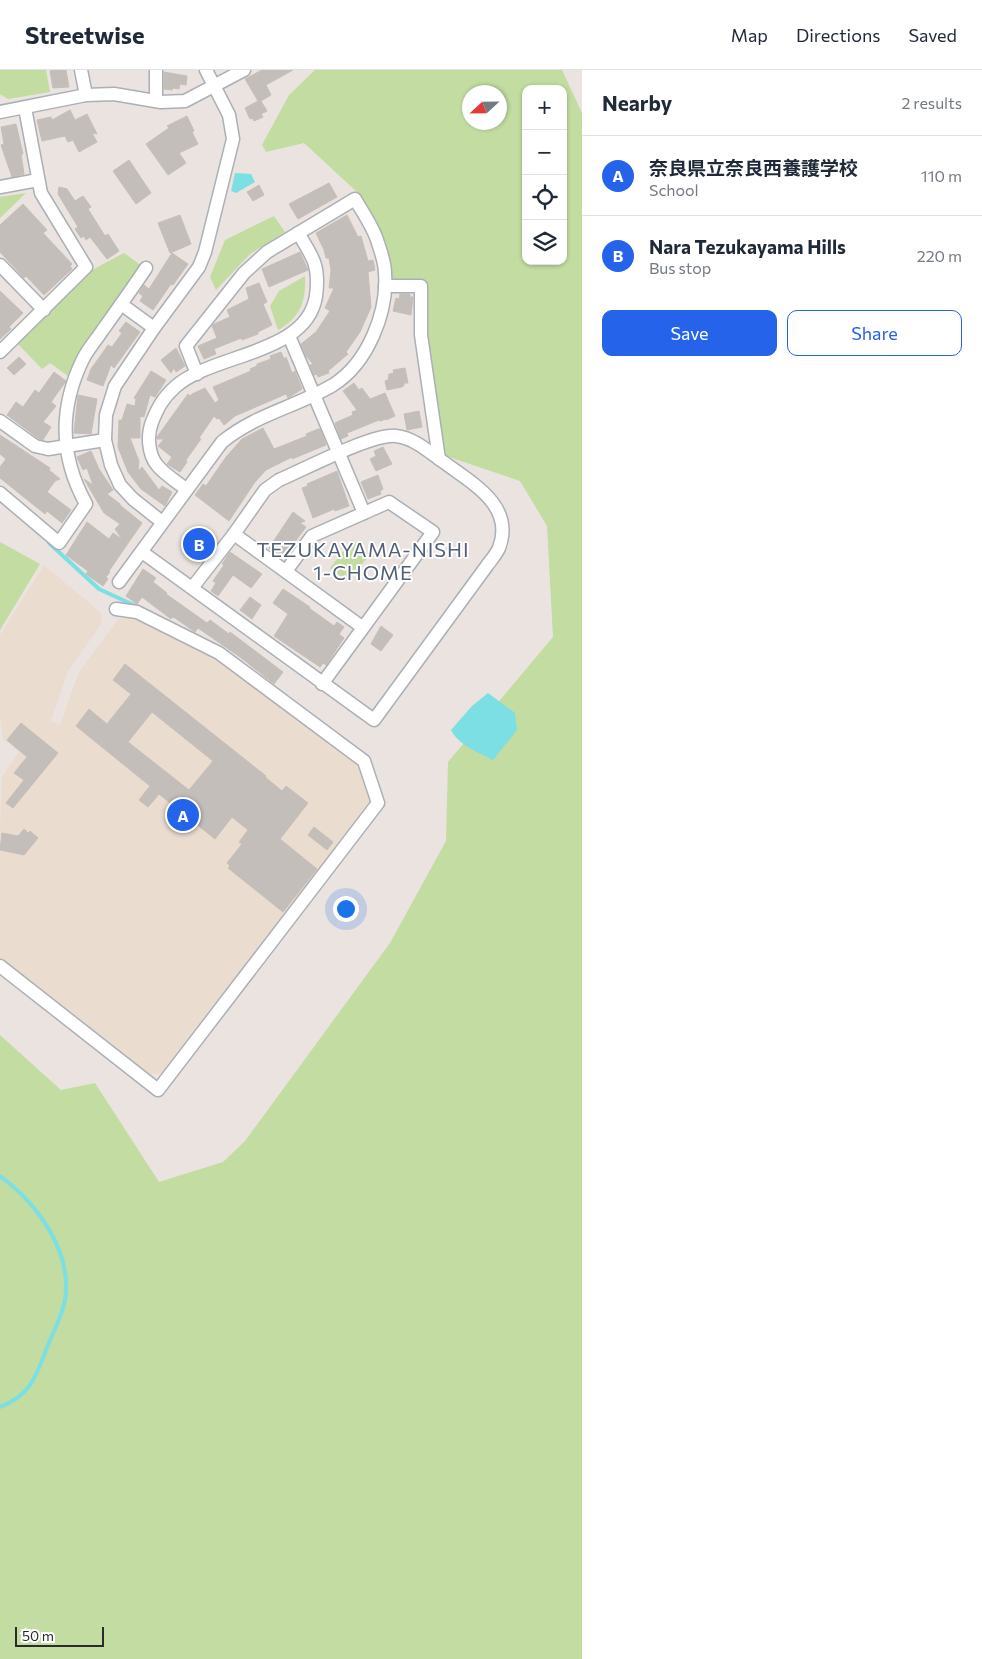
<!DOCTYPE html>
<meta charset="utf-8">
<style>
:root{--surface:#fff;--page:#f6f6f7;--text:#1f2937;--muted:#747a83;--line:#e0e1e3;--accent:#2563eb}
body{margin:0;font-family:Commissioner,"Noto Sans JP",sans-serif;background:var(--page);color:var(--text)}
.controls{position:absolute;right:15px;top:15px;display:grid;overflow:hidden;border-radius:10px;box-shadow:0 1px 4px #0004}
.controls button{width:45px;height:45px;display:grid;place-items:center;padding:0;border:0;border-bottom:1px solid var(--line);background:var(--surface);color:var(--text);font:25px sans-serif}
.compass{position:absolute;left:462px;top:15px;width:45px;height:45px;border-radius:50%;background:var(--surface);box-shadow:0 1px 4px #0004;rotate:248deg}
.scale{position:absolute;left:15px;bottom:12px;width:89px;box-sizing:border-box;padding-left:5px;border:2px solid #2b2b2b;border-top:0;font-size:14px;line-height:18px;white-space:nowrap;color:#2b2b2b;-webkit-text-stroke:4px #fff;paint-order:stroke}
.you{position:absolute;left:345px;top:838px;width:18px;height:18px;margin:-12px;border:4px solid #fff;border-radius:50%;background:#1a73e8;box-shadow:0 0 0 8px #1a73e833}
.badge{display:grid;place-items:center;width:32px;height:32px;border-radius:50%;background:var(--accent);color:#fff;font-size:16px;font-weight:700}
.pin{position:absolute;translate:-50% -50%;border:2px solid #fff;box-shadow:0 1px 5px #0006}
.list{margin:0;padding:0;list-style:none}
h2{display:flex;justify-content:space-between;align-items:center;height:65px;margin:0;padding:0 20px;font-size:21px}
h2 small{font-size:16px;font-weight:400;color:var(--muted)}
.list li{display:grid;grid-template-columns:32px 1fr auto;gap:15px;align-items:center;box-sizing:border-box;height:80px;padding:0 20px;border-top:1px solid var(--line)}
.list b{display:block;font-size:19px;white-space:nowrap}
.list p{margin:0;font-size:16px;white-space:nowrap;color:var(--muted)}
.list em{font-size:16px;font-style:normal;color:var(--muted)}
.actions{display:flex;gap:10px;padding:15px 20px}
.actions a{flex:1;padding:11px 0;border:1px solid var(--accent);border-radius:10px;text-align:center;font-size:18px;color:var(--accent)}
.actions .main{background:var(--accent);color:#fff}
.icon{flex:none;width:28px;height:28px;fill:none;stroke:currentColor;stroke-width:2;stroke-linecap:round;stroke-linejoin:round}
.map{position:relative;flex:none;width:582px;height:1589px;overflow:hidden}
header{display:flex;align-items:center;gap:30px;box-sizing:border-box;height:70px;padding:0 25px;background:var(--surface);border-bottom:1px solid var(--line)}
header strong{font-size:24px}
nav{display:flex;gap:28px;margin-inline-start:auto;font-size:18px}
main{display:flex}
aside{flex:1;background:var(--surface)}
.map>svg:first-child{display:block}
</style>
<header>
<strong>Streetwise</strong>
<nav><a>Map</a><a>Directions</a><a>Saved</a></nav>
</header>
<main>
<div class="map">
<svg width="582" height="1589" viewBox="0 0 582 1589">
<rect width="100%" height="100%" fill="#ebe3df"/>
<!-- education -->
<polygon fill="#ebdcd0" points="44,495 100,542 102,553 68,601 51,651 60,655 79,602 117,551 119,549 135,546 219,588 363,695 375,732 166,1003 142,1005 0,892 0,758 2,707 19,682 3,669 0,647 0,565"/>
<!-- green -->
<g fill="#c2dca1" fill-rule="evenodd">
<polygon points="0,0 46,0 50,22 8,29 0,24"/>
<path d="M315,0h247l20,43v1546h-582v-624l61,55 34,-7 64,99 64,-20 22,-21 145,-198 56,-102 2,-79 105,-125 -6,-111 -27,-45 -74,-25 -21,-119v-55h-34l-11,-48 -23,-42 -53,-49 -38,9 -4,-7 27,-50zM526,19h37v172h-37zM470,22h30v30h-30z"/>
<polygon points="26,123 0,148 0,127"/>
<polygon points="274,146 285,162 250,184 216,220 210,207 225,170"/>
<polygon points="124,183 142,196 81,283 68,306 50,293 42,299 18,274 94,199"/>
<path d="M305,206c1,25 -4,41 -27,54l-8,-24 9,-15z"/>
<polygon points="352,470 370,484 348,512 330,498"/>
<polygon points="0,472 40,494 0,560"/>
</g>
<!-- water -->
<g fill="#7cdfe3">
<polygon points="235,103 251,104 255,112 236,123 231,121"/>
<path d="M488,623l27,20 2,17 -24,30c-13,-7 -35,-15 -42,-30l21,-24z"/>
</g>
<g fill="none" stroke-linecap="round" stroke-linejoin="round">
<!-- stream -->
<g stroke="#7cdfe3" stroke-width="4">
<polyline points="49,473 99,519 138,537"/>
<path d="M0,1106c37,27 73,76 65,124 -3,17 -13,34 -19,50 -11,29 -16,45 -46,57"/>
</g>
</g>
<!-- building -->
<g fill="#c4beba" stroke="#c7beb8" fill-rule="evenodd">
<polygon points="56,0 66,0 69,17 53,18 50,1"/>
<polygon points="262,0 293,0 266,15 271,25 261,31 267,41 261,44 263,47 254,51 252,48 250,49 245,38 258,31 245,9"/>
<polygon points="164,2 187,6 186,15 180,14 179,19 173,18 172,20 164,19"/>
<polygon points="70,40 75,50 87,44 97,64 92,63 97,72 79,82 73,70 68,72 65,66 42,71 37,50 51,47 52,50"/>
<polygon points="187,46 194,61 192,62 198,74 179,83 186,93 168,105 146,74 169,58 167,56"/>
<polygon points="16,54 23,84 21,84 24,104 12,107 1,75 4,74 1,57"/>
<polygon points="129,90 151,123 136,134 113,101"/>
<polygon points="329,113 337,127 298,149 289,134"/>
<polygon points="259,115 264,125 253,131 247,122"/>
<polygon points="59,117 67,119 75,131 83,126 91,137 88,139 105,166 108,164 119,181 107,189 90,167 86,170 84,166 81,168 75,159 78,157 58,124"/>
<polygon points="23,134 47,160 43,163 72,194 70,196 72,199 44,225 26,206 24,208 0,182 0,155"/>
<polygon points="180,145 191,174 170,183 158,153"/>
<polygon points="347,145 358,167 361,166 368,191 373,190 375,200 368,202 371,237 360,262 346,282 348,284 328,301 329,303 318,307 317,304 314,305 310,295 313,294 306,286 301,274 316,262 330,241 325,238 334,218 329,218 331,200 329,188 326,188 324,180 316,163"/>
<polygon points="300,182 308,200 269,217 262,199"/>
<polygon points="172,183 188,194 173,215 171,214 153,240 140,231 143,226 139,223 144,215 149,219"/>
<polygon points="259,213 267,232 263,234 272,255 258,262 258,264 242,270 241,268 214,279 216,284 204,289 198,276 217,268 212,256 214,254 230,247 227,240 249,229 246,218"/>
<polygon points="0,221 23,243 9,257 11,259 0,269"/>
<polygon points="400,224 410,224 410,227 413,227 411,245 393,241 396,228 399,229"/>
<polygon points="126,252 140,262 114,298 111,295 103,316 87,310 91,299 108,275 112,277 122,263 119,261"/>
<polygon points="176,278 185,296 176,302 174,298 171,303 161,290"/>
<polygon points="281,282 284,289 286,287 292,303 295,301 302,319 288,328 286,324 235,346 224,355 219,348 217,349 214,346 199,368 201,369 186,390 187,392 180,402 167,394 172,387 158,376 164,369 157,369 157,367 188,324 190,326 192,324 205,318 215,333 219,330 213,317 251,301 250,299 257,296 257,294 271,289 270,286"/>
<polygon points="19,287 26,294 14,305 7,298"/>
<polygon points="405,298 408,313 404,313 404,316 402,316 402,317 387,320 385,311 388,310 389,304 394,303 393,300"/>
<polygon points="151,301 166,310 155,327 150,325 144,347 140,346 140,368 130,368 139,391 138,401 142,397 159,420 162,416 172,422 165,436 141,419 128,402 118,377 119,350 122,350 127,334 135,336 136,329 134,328"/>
<polygon points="54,302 66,311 51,332 56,336 43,352 51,357 43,370 39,369 7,345 16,332 23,337 35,320 39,323"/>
<polygon points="354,313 359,320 362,318 370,329 385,323 395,346 386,350 386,349 380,351 379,350 352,361 347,363 348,366 341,369 335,353 353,345 352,342 357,340 343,321"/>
<polygon points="78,325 97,329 91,364 74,363"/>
<polygon points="419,341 422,357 407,360 404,344"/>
<polygon points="263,358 274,379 307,366 306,364 318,359 320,359 326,375 292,389 292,387 266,400 255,412 229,451 195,425 203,414 206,416 226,387 242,369"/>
<polygon points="0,365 50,398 49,400 60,409 55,411 47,422 71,440 62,453 47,441 45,444 0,408 0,397 6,389 0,384"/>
<polygon points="383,377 392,394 376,401 370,389 376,386 374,381"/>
<polygon points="91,381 99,399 113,420 107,424 120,434 120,435 142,453 109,501 110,502 106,507 108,509 103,516 86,504 88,501 66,485 87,452 109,469 113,463 122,469 115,459 120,454 104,443 84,409 93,415 87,398 83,400 77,387"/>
<polygon points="337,401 349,436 335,441 334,439 313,448 302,418 308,416 307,414"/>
<polygon points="378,405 383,419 380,421 381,424 368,429 361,412"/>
<polygon points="293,442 305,451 300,453 306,457 285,485 281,482 279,485 269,478"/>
<polygon points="230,482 262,504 251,518 233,505 218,526 211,521 216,513 213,511 224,495 222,494"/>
<polygon points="143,499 156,508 153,512 167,523 166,524 207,553 210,550 229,564 230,562 283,602 274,614 240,587 198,558 195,562 175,548 172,547 171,549 142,527 137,534 126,526"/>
<polygon points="283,519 310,537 309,538 334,556 337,552 344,557 339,564 344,568 326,595 323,593 320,597 274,566 288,544 273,533"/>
<polygon points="250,527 261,535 252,549 240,540"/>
<polygon points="381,556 393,565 381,581 371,574"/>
<path d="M125,594l141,112 -1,1 17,14 4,-5 22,17 -28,36 37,30 -34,43 -55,-44 2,-2 -3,-3 15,-19 -3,-2 9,-12 -16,-13 -17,22 -56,-45 -11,13 -9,-7 11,-14 -74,-60 13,-17 18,15 24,-30 -18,-14zM152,642l61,49 -24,29 -61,-48z"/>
<polygon points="21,653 58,683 13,738 6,733 24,710 14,703 27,687 7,670"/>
<polygon points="314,757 333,772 327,780 308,765"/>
<polygon points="24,759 28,763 30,761 38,768 24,785 0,780 2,763 18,766"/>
</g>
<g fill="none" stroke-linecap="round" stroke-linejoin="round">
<!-- minor casing -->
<g stroke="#abb0b6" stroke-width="15">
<g id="minor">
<polyline points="81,0 86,25"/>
<polyline points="156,0 156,31"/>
<polyline points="0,42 86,25 114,24 161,32 185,31 244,0"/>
<polyline points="0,117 38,110"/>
<polyline points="0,195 44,240"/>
<polyline points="385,216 421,216 421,265 439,389"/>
<polyline points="121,234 154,258"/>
<polyline points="289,266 364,443"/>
<polyline points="0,282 86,197 41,123 25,38"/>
<polyline points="0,351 35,376 48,379 105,370"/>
<path d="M186,419c-9,-7 -22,-15 -29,-24 -9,-11 -10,-30 -5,-43 6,-15 11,-24 23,-35 38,-34 132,-32 141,-91 4,-30 -3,-39 -18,-63"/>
<path d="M0,423l59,50 27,-39c-26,-47 -27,-96 -3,-145 5,-10 13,-19 19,-28 15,-21 30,-42 44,-63"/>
<polyline points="162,452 133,429 120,415 111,395 105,370 106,345 115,316 154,258 199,197 205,182 233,69 229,45 206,0"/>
<polyline points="234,464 362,557"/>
<path d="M142,482l232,168 112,-153c4,-6 10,-12 13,-19 16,-42 -26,-64 -54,-85 -15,-10 -30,-25 -49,-27 -23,-3 -93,34 -117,44l-14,10 -31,44 -42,54"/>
<polyline points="286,501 312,466 389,432 433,462 322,614"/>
<path d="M119,512l103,-140c34,-28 74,-35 111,-57 35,-22 55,-73 52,-112 0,-10 -4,-21 -7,-30 -4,-15 -15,-30 -23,-44l-88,53 -23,21 -58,73 11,28"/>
<polyline points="0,896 158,1020 378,733 364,691 219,583 137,542 116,539"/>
</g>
</g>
<!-- minor -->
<use href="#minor" stroke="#fff" stroke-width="12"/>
</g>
<g text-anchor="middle" stroke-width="4" stroke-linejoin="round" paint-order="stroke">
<!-- neighbourhood labels -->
<g font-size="20" letter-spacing="1" fill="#506077" stroke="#fff">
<text x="363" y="487">TEZUKAYAMA-NISHI<tspan x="363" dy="23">1-CHOME</tspan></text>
</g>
</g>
</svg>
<div class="controls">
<button>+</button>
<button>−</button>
<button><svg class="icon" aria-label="locate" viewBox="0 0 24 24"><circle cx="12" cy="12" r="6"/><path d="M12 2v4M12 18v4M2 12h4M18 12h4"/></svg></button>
<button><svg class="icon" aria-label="layers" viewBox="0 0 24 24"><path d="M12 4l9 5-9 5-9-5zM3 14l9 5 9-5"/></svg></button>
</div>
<svg class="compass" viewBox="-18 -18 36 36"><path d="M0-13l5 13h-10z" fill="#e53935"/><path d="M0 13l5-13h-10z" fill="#747a83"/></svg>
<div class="scale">50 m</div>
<div class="you"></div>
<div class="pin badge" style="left:183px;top:745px">A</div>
<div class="pin badge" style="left:199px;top:474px">B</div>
</div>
<aside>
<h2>Nearby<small>2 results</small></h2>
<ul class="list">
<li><span class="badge">A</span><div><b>奈良県立奈良西養護学校</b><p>School</p></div><em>110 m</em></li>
<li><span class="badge">B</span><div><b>Nara Tezukayama Hills</b><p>Bus stop</p></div><em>220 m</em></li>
</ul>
<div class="actions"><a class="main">Save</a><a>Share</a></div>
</aside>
</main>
